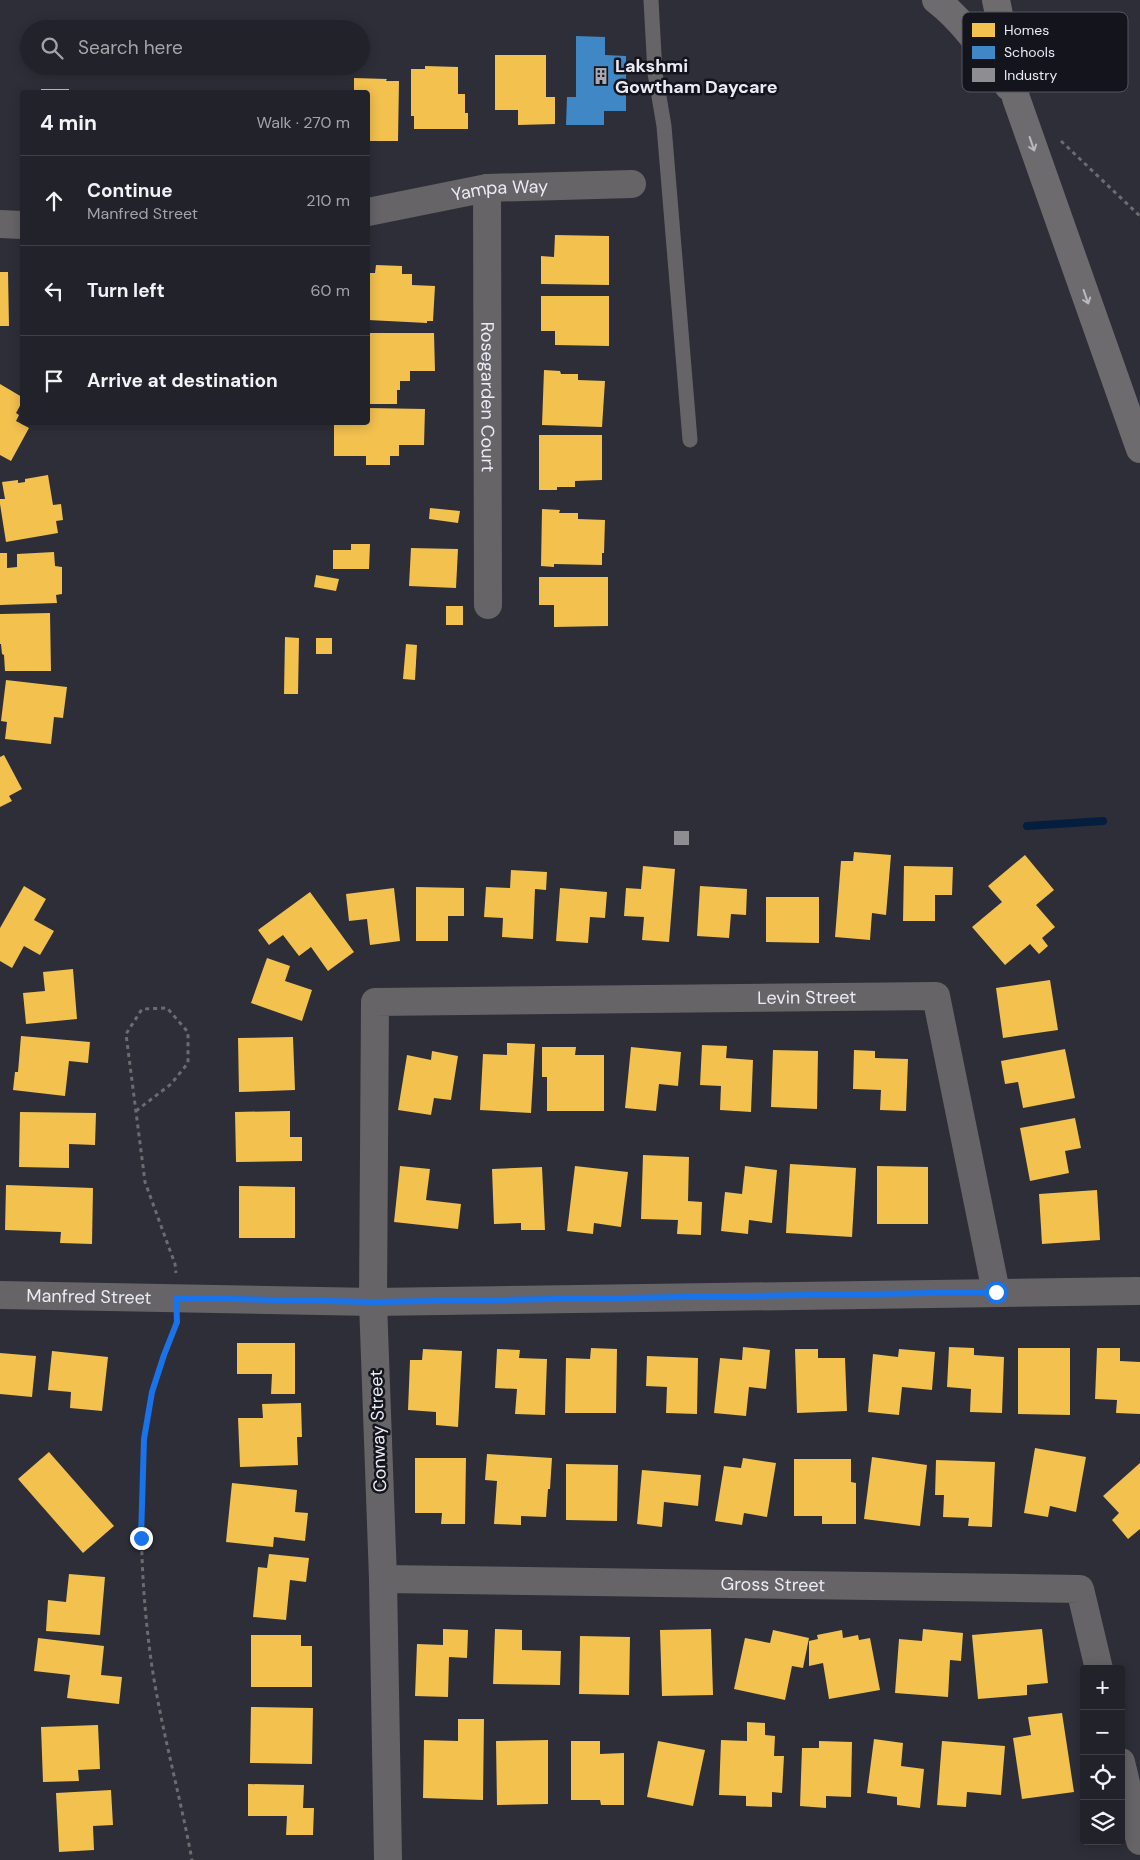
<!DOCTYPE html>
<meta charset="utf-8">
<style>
:root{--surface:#22222a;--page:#2e2f36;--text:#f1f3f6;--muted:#a2a4a8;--line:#3f3f47}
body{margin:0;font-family:"DM Sans",sans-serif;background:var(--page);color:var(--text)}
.controls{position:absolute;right:15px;bottom:15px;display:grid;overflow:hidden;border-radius:5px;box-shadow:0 2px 12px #0003}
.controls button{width:45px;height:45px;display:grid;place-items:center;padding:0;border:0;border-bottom:1px solid var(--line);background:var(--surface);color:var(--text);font:25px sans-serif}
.stop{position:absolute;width:15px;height:15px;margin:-11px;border:4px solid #1a73e8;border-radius:50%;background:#fff}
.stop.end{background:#1a73e8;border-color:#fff;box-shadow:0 1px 5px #0008}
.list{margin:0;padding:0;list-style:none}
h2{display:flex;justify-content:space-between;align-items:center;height:65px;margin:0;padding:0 20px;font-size:21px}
h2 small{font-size:16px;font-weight:400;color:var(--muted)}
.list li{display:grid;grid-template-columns:32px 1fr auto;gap:15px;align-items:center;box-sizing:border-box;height:90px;padding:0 20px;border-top:1px solid var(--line)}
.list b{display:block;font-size:19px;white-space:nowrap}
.list p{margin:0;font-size:16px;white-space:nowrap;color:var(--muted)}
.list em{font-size:16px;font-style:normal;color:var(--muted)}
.icon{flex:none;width:28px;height:28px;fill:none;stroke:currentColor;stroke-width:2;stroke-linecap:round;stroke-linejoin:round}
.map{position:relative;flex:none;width:1140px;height:1860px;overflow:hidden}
.search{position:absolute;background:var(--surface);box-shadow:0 2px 12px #0003;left:20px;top:20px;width:350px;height:55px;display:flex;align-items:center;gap:12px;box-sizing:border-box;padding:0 18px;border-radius:28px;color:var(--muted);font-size:19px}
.panel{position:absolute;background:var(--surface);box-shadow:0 2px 12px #0003;left:20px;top:90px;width:350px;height:335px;border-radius:5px}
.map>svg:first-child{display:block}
</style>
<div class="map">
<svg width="1140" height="1860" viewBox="0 0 1140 1860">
<rect width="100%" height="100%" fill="#2e2e38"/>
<!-- homes -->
<g fill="#f2c14e">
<polygon points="495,55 546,55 546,97 555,97 555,124 518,125 518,110 495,110"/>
<polygon points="425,66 458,67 458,94 465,94 465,113 468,113 468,129 414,129 414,116 411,116 411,69 425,69"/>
<polygon points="354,78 387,79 386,81 399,81 398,141 368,141 368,92 354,92"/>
<rect x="41" y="89" width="28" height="3"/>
<polygon points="555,235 609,236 609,285 541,284 541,256 554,257"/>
<polygon points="376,265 402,266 402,274 412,274 412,285 435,286 433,321 427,321 427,323 368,320 368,273 375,273"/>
<polygon points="0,272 8,272 9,326 0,326"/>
<polygon points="541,296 609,296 609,346 555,345 555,331 541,331"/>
<polygon points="368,333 434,333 435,371 410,371 410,381 400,381 400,390 397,390 397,404 368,404"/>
<polygon points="544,370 560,371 561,374 578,374 578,380 605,381 602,427 542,425"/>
<polygon points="0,384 22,397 22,402 16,413 19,415 16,421 29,428 11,461 0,455"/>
<polygon points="368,408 425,409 424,445 399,445 399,456 390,456 390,465 366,465 366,456 334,456 334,422 368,422"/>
<polygon points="539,435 602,435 602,480 575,481 575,487 557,487 557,490 539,490"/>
<polygon points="48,475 53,505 61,504 63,520 56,521 58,533 6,542 0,504 0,499 5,499 2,482 18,480 18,483 25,482 25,479"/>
<polygon points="430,508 460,511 458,523 429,519"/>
<polygon points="542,509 560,510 559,513 578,513 578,519 605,520 604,553 602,553 602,565 554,564 554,567 541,566"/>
<polygon points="351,544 370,544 369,569 333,569 333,550 351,550"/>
<polygon points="411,548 458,549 456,588 409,586"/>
<polygon points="54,552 55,566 62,567 62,594 56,595 57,603 0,605 0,553 7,553 7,568 17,567 17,554"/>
<polygon points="316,575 339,579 336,591 314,587"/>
<polygon points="539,577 608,577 608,626 554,627 554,605 539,605"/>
<rect x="446" y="606" width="17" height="19"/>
<polygon points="50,613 51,671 5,671 4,655 2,654 1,644 0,644 0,614"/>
<polygon points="285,637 299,638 298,694 284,694"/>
<rect x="316" y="638" width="16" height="16"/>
<polygon points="406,644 417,645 415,680 403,679"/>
<polygon points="6,680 67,687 63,718 54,717 51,744 5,739 7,722 1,721"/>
<polygon points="4,755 22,789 9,796 12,801 0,807 0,757"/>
<polygon points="854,852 891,855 886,915 872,913 870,940 835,937 841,861 853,861"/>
<polygon points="1025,855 1054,890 1036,905 1055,927 1042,938 1048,946 1039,954 1030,944 1005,965 972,927 1002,902 988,886"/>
<polygon points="643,866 675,869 669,942 642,940 644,917 624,916 626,888 641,889"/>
<polygon points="904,866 953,867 952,895 935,895 935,921 903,921"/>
<polygon points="511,870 547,872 546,890 535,889 533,939 502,937 503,918 484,917 486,887 510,888"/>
<polygon points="24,886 46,899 34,920 54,931 40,955 24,946 12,968 0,961 0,928"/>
<polygon points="700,886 747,889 746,915 731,914 729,938 697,936"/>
<polygon points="416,887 464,888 464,916 448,916 448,941 416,941"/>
<polygon points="394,888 400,941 370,945 367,919 349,921 346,894"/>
<polygon points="560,888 607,892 605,918 590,917 588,943 556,941"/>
<polygon points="310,892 354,952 328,971 311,947 299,956 283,935 269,945 258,930"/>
<polygon points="766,897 819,897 819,943 766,942"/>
<polygon points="267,958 290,966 285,981 312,990 302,1021 251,1003"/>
<polygon points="73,969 77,1019 26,1024 23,993 45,991 43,972"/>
<polygon points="1050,980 1058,1030 1003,1038 996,988"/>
<polygon points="21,1036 90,1042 88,1063 69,1061 65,1096 13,1090 15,1072 18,1072"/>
<polygon points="293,1037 295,1090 239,1092 238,1038"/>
<polygon points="507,1043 535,1044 531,1113 480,1110 483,1054 507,1055"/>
<polygon points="702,1045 727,1046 726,1058 753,1060 751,1112 720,1110 721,1086 700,1085"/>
<polygon points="542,1047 576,1047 575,1055 604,1055 604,1111 547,1111 547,1077 542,1077"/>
<polygon points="631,1047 681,1052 678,1086 659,1084 656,1111 625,1108"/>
<polygon points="1065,1049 1075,1098 1023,1108 1018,1082 1005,1084 1001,1061"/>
<polygon points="773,1050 818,1051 817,1109 771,1107"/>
<polygon points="854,1050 875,1051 875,1058 908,1059 906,1111 880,1110 881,1090 853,1089"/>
<polygon points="432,1051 458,1056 451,1100 434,1098 431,1115 398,1110 407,1055 431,1060"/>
<polygon points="290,1111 290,1137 302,1137 302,1161 236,1162 235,1112"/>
<polygon points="20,1112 96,1113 95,1145 69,1144 69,1168 19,1167"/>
<polygon points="1075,1118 1081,1148 1065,1151 1069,1173 1030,1181 1020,1128"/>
<polygon points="643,1155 689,1157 688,1201 702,1202 701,1235 677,1234 678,1220 641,1219"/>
<polygon points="790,1164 856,1168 852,1237 786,1233"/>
<polygon points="400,1166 430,1169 426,1200 461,1204 458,1229 394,1222"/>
<polygon points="575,1166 628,1172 621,1227 594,1223 593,1234 567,1231"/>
<polygon points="745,1166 777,1170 772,1223 749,1220 748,1234 721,1231 725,1192 742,1194"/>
<polygon points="877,1166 928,1167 928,1224 877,1224"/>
<polygon points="542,1167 545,1230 521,1230 521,1223 494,1224 492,1169"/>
<polygon points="6,1185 93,1188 92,1244 60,1243 61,1232 5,1230"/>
<polygon points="239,1186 295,1187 295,1238 239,1238"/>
<polygon points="1097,1190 1100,1240 1042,1244 1039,1194"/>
<polygon points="237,1343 295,1343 295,1394 271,1394 272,1374 237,1374"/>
<polygon points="743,1347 770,1350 766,1389 749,1387 746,1416 714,1413 720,1358 742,1360"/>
<polygon points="949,1347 974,1348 974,1355 1004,1357 1002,1413 970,1412 971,1389 947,1387"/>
<polygon points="591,1348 617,1349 616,1413 565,1413 566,1358 590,1359"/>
<polygon points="1018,1348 1070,1348 1070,1415 1018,1414"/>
<polygon points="1097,1348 1120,1348 1120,1361 1140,1362 1140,1414 1116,1413 1117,1400 1095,1399"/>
<polygon points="423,1349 462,1351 458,1427 436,1425 436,1412 408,1410 410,1360 422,1360"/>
<polygon points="497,1349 520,1350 519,1358 547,1359 545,1415 515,1414 517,1389 495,1388"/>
<polygon points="795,1349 818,1349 818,1358 845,1358 847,1411 797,1413"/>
<polygon points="899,1349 935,1352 932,1390 902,1387 899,1415 868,1412 873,1354 898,1357"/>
<polygon points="52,1351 108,1357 102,1411 70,1408 71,1392 48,1390"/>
<polygon points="0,1353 36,1356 32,1397 0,1394"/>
<polygon points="647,1356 698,1358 697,1414 666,1413 667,1387 646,1386"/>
<polygon points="301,1403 302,1437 297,1437 298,1465 240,1467 238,1418 263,1418 262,1404"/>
<polygon points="1035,1448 1086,1457 1076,1512 1050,1506 1048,1517 1024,1513"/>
<polygon points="49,1452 114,1526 83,1553 18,1479"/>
<polygon points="487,1454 552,1458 550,1489 548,1489 546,1517 521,1516 521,1525 494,1524 497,1481 485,1480"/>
<polygon points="872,1457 927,1465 920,1526 864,1519"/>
<polygon points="415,1458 466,1458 465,1524 441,1524 442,1513 415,1513"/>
<polygon points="743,1458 776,1463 767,1517 744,1513 742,1525 715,1521 724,1466 741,1468"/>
<polygon points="794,1459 851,1459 851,1482 856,1483 856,1524 822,1524 822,1516 794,1516"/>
<polygon points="936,1460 995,1462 992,1527 968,1526 969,1518 943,1517 944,1495 935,1495"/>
<polygon points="1140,1463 1140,1529 1128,1539 1112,1520 1119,1513 1103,1496"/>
<polygon points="566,1464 618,1465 617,1521 566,1520"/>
<polygon points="642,1470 701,1475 698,1506 664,1502 662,1527 637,1524"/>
<polygon points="232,1483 297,1490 295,1512 308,1513 305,1541 274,1537 273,1547 226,1542"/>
<polygon points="269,1554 309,1558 306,1582 290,1580 286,1620 253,1617 258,1567 267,1568"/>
<polygon points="69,1574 105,1577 100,1635 46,1631 48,1600 66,1602"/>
<polygon points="443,1629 468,1630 467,1658 449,1657 448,1697 415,1696 417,1644 443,1645"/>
<polygon points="495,1629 522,1630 522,1650 561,1651 560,1685 493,1684"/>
<polygon points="711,1629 713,1695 662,1696 660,1630"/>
<polygon points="923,1629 963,1633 961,1661 950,1660 948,1697 895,1693 899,1639 922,1641"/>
<polygon points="1042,1629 1048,1683 1027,1685 1027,1695 978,1699 972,1635"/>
<polygon points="773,1630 809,1638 803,1668 792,1666 785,1700 734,1689 745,1638 770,1643"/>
<polygon points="842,1630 843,1638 858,1635 859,1640 870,1638 880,1690 829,1699 823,1663 809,1666 809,1641 818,1639 817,1635"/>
<polygon points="251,1635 301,1635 301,1646 312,1646 312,1687 251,1687"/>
<polygon points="580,1636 630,1637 629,1695 579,1694"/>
<polygon points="38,1638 104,1646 101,1675 122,1677 119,1704 67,1698 70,1675 34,1671"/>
<polygon points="251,1707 313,1708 312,1764 250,1763"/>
<polygon points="1062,1713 1074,1792 1022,1799 1013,1738 1031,1735 1028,1717"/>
<polygon points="458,1719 484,1719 483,1800 423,1798 424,1740 458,1741"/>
<polygon points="747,1722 765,1723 765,1735 775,1736 774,1756 784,1756 782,1793 772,1792 772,1807 746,1806 746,1796 719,1795 721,1740 747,1741"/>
<polygon points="98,1725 100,1769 78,1770 79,1781 43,1782 41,1727"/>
<polygon points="874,1739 903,1743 901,1766 924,1769 920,1808 897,1805 897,1797 867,1793"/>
<polygon points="548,1740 548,1804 497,1805 496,1741"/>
<polygon points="571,1741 600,1741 600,1754 624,1753 624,1805 601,1805 600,1800 571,1800"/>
<polygon points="658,1741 705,1750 693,1806 647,1797"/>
<polygon points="819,1741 852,1742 851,1797 826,1796 826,1808 800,1806 802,1748 819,1748"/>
<polygon points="942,1741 1005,1746 1001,1795 967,1792 966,1807 937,1805"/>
<polygon points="248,1784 304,1785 303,1808 314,1808 313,1835 286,1835 287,1816 248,1816"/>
<polygon points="111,1790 113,1825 93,1826 94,1850 59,1852 56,1793"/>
</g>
<!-- schools -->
<polygon fill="#3f88c5" points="576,36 605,37 605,55 626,56 626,111 604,111 604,125 566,125 567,97 576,97"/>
<!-- industry -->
<rect fill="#8d8d92" x="674" y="831" width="15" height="14"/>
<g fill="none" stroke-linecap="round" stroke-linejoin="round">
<!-- stream -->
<polyline stroke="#051e3f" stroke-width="8" points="1027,826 1103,821"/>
<!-- path -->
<g stroke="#6d6b6f" stroke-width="3" stroke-dasharray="4 4" stroke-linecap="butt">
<polyline points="1061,141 1140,216"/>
<polyline points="136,1111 171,1084 188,1063 188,1032 167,1008 142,1009 126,1034 145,1182 175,1264 176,1273"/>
<path d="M176,1324c-9,22 -19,44 -24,68 -8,34 -10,70 -10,105 -2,57 2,114 10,170 10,65 28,128 40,193"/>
</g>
<!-- service -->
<polyline stroke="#666466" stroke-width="15" points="651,0 655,73 664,126 690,440"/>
<!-- minor -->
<g stroke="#666466" stroke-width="28">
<path id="s1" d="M487,188l1,417"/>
<path id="s2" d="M368,212l119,-24 145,-4"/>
<polyline points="0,224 22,225"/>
<path id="s3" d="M0,1295l373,7 764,-11"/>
<path id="s4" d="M383,1579l697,10 19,80"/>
<polyline points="1121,1762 1140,1841"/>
<path id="s5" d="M388,1860l-5,-281 -10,-277 2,-300 561,-6 60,296"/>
</g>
<!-- motorway -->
<g stroke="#6e6b6f" stroke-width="28">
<path d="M936,0c30,23 51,56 73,87"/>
<polyline points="996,0 1016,98 1140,449"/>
</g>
</g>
<!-- one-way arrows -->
<defs><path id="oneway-shaft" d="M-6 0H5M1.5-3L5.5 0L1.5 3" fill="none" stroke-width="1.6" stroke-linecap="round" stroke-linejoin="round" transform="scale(1.25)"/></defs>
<g stroke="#b8b8bf">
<use href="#oneway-shaft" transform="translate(1032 144) rotate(71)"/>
<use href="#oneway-shaft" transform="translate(1086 297) rotate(71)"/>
</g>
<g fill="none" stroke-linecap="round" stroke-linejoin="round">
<!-- route -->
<polyline stroke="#1a73e8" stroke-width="6" points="141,1538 144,1439 152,1392 164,1355 177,1322 176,1298 373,1302 996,1292"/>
</g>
<!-- icons -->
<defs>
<g id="building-bare" transform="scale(1.35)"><path d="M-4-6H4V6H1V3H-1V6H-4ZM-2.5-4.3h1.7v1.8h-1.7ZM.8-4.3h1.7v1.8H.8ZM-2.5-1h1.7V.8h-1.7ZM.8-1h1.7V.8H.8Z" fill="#a8a9b3" stroke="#14151c" stroke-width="2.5" paint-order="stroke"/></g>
</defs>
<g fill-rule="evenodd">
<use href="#building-bare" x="601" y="76"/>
</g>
<g text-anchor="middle" stroke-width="5" stroke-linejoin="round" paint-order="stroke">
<!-- poi labels -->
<g font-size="18" font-weight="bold" fill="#eaebf5" stroke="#14151c" text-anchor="start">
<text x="615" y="72">Lakshmi<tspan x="615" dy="21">Gowtham Daycare</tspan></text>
</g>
<!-- street labels -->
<g font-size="18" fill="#eaebf5" stroke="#14151c">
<text dy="6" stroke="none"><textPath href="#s2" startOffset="134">Yampa Way</textPath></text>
<text dy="6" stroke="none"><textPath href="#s1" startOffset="209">Rosegarden Court</textPath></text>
<text dy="6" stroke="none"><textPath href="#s5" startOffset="1290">Levin Street</textPath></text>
<text dy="6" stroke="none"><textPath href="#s3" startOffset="89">Manfred Street</textPath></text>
<text transform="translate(378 1431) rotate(-92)" y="6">Conway Street</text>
<text dy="6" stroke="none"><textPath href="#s4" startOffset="390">Gross Street</textPath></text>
</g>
</g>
<!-- legend -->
<rect x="962" y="12" width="166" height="80" rx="8" fill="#14151c" stroke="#54555d" stroke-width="1"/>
<rect x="972" y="23" width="23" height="14" fill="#f2c14e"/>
<rect x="972" y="46" width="23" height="13" fill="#3f88c5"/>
<rect x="972" y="68" width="23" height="14" fill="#8d8d92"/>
<g font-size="14" fill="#eaebf5">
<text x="1004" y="35">Homes</text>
<text x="1004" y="57">Schools</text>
<text x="1004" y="80">Industry</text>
</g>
</svg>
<div class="controls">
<button>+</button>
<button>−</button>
<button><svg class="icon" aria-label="locate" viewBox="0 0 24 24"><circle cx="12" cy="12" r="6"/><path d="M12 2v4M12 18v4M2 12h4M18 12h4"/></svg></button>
<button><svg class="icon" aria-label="layers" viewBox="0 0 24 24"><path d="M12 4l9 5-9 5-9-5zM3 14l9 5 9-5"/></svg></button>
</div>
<div class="stop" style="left:996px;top:1292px"></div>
<div class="stop end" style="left:141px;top:1538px"></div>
<div class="search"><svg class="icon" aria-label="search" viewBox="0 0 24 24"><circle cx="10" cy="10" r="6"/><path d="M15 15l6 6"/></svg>Search here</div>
<section class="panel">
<h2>4 min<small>Walk · 270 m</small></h2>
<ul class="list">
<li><svg class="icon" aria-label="ahead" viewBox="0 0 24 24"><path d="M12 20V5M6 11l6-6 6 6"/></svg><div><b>Continue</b><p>Manfred Street</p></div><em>210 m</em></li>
<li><svg class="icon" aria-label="left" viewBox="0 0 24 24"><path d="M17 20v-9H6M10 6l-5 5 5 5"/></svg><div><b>Turn left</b></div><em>60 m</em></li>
<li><svg class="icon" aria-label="arrive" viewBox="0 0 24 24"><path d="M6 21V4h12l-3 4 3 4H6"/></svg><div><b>Arrive at destination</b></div></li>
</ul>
</section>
</div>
